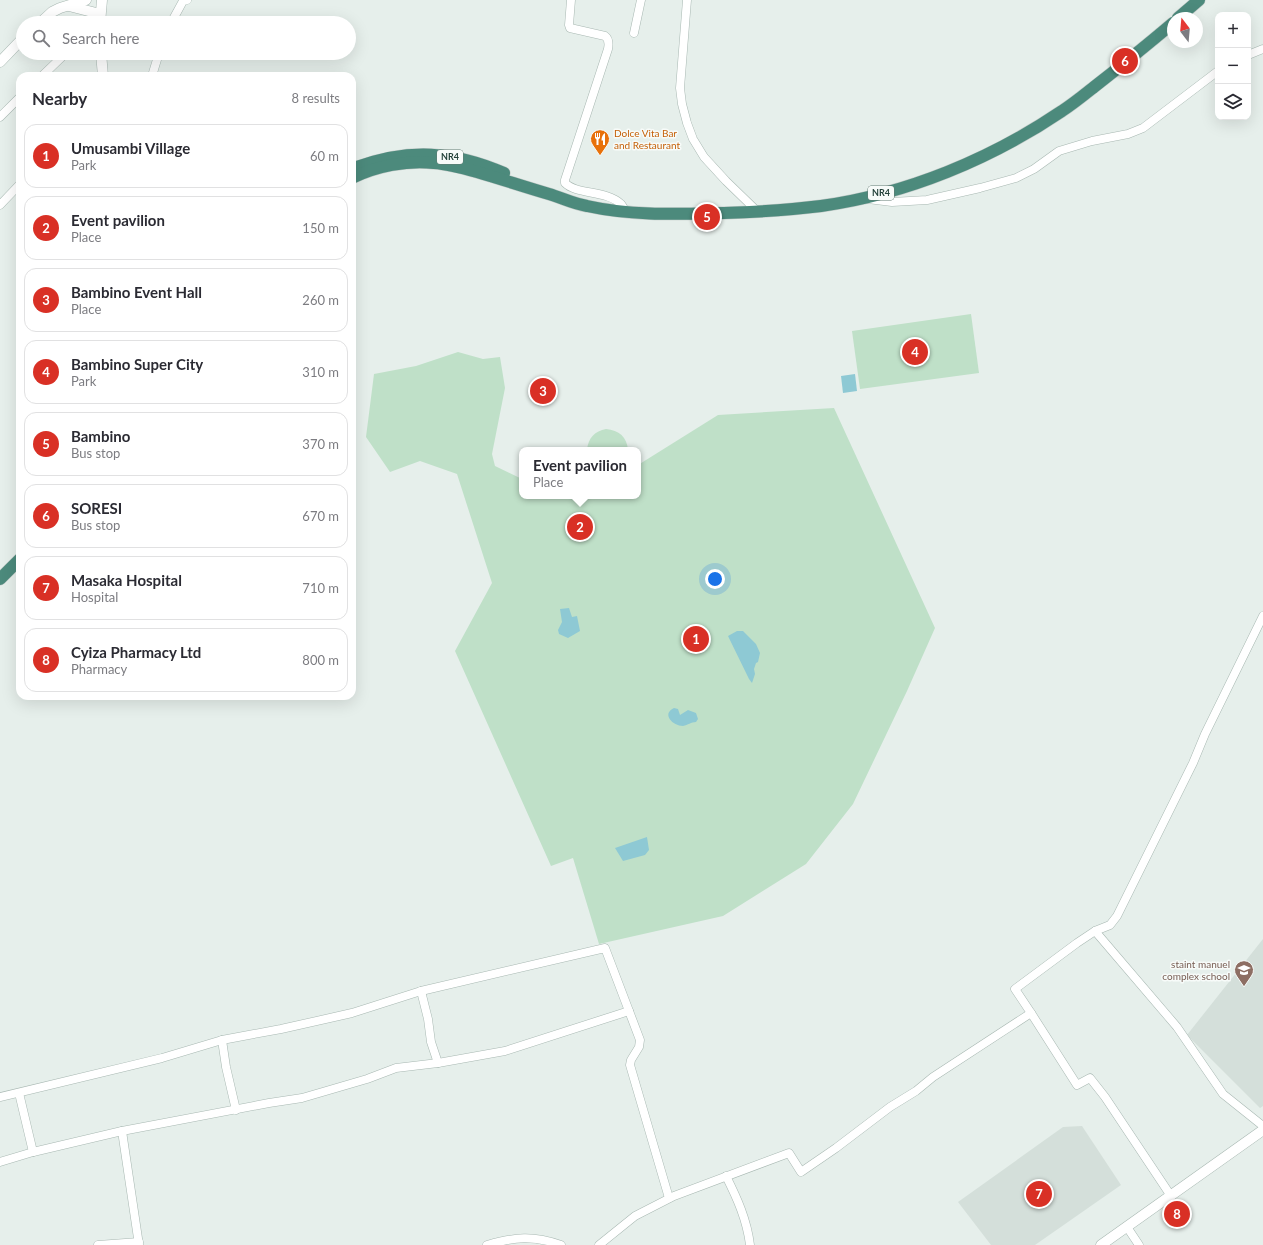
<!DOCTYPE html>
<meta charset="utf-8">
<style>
:root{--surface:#fff;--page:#f7f7f7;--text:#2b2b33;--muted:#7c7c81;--line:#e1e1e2;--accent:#d93025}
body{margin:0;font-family:Lato,sans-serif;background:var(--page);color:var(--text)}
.controls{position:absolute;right:12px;top:12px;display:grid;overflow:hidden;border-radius:8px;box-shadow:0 4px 16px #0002}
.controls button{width:36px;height:36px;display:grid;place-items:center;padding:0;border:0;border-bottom:1px solid var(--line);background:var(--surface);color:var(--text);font:20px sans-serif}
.compass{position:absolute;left:1167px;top:12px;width:36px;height:36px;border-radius:50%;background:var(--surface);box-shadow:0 4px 16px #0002;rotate:344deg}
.you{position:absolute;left:715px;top:579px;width:14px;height:14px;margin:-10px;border:3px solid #fff;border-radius:50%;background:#1a73e8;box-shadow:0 0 0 6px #1a73e833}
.badge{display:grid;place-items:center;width:26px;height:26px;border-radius:50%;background:var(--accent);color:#fff;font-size:13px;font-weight:700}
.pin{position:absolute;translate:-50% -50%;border:2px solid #fff;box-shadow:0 1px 4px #0006}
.popup{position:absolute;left:519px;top:447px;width:122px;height:52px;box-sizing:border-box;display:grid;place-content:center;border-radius:8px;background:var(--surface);filter:drop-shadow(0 1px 3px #0005);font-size:13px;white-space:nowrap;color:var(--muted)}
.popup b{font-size:15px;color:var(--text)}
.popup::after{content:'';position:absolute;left:50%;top:100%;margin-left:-8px;border:8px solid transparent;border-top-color:var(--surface)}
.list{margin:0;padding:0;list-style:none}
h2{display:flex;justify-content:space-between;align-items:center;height:52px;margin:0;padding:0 16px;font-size:17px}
h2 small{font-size:13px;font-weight:400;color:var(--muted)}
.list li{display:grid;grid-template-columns:26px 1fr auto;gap:12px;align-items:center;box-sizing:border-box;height:64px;margin:0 8px 8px;padding:0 8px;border:1px solid var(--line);border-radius:12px}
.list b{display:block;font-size:15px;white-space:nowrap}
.list p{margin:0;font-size:13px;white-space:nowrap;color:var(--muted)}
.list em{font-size:13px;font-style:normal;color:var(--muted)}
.icon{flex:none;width:22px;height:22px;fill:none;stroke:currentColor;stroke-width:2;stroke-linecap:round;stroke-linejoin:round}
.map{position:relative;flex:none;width:1263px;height:1245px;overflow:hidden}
.search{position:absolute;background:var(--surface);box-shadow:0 4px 16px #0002;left:16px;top:16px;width:340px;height:44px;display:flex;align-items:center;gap:10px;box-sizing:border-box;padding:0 14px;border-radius:22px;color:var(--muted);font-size:15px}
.panel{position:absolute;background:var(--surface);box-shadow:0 4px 16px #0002;left:16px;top:72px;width:340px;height:628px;border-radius:12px}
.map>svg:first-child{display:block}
</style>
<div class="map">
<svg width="1263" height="1245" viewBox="0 0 1263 1245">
<rect width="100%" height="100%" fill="#e6efeb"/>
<!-- built -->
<g fill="#d4dfda">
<polygon points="1263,939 1263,1106 1260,1108 1187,1035"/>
<polygon points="1082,1126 1121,1185 1035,1245 991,1245 958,1202 1063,1127"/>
</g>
<!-- green -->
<g fill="#bfe0c8">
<polygon points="971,314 979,373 860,389 852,331"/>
<polygon points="458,352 483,359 500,357 505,388 492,454 495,466 522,479 522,496 638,496 638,465 718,415 834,408 935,628 907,691 853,804 806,864 723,916 599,944 573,858 551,866 455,651 492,583 457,474 420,461 390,472 366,437 374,374 416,366"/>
<path d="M606,429c13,1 21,8 22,21h-41c1,-12 8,-19 19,-21z"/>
</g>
<!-- water -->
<g fill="#8ec9d4">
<polygon points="855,374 857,391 843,393 841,376"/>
<polygon points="569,608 572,617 577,616 580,631 568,638 559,634 558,630 562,622 560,609"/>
<polygon points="737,631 743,631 756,644 760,653 758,662 756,663 754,669 755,674 752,683 749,679 728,636"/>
<path d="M674,708l4,1 2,6 8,-5 8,3 2,6 -2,3c-5,0 -8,3 -13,4 -10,0 -22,-12 -9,-18z"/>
<polygon points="647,837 649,850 645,855 623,861 615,848"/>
</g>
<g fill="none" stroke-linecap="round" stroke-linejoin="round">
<!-- minor casing -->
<g stroke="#a8b8b2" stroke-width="9">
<g id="minor">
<path d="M571,0l-2,25 1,3 35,8c4,3 4,8 3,13l-43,131v3c12,12 41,7 56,21 2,2 3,5 4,8"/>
<polyline points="687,0 680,88 682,104 687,123 693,139 704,157 726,181 758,212"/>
<polyline points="171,23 183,1 187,0"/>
<polyline points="634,33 641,0"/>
<polyline points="1248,55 1263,49"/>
<polyline points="42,76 66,53"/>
<polyline points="152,76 159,53"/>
<polyline points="0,117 20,97"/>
<polyline points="868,199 892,202 927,200 980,188 1016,178 1034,169 1059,151 1092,141 1128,134 1143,128 1218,71"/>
<polyline points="0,205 20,184"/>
<polyline points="1095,931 1177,1027 1223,1094 1263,1126"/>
<polyline points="421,991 428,1019 431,1042 438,1063"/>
<polyline points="1031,1013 1077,1085 1090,1078 1105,1097 1171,1196"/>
<polyline points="222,1040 226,1067 236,1110"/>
<polyline points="19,1093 33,1152"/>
<polyline points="0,1097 162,1058 222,1040 281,1029 352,1013 421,991 605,948 629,1011 640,1040 639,1047 631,1060 630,1065 669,1198"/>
<polyline points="122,1131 139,1245"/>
<polyline points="0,1162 33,1152 122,1131 269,1103 302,1098 367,1079 396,1068 438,1063 505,1051 629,1011"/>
<path d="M726,1176c11,22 21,44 24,69"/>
<polyline points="1127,1227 1139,1245"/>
<polyline points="98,1245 139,1242"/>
<path d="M487,1245c28,-8 46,-10 74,0"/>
<polyline points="599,1245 635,1216 674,1196 789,1153 801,1172 836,1148 890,1107 916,1091 933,1077 1031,1013 1015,989 1077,943 1095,931 1110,925 1117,916 1193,763 1205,734 1263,616"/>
</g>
</g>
<!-- tertiary casing -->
<g stroke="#a8b8b2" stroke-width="11">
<g id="tertiary">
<polyline points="69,6 100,14"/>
<polyline points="40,23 52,12 60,8 86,0"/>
<polyline points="100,23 102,0"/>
<polyline points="101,53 103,76"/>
<polyline points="0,62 23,38"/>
<polyline points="1101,1245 1263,1130"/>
</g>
</g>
<!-- trunk casing -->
<g stroke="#c2cac8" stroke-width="13">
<g id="trunk">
<polyline points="1178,18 1199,0"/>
<path d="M357,167c52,-19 96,-16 147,6"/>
<path d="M352,178c24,-12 55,-18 82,-15 15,1 29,5 43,9 24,7 48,15 72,22 13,4 25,10 38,12 45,10 91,8 137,7 32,-1 65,-3 97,-7 86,-12 170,-47 241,-95 11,-7 22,-16 32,-24 27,-21 53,-42 79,-64"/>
<polyline points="0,579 20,559"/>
</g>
</g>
<!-- minor -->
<use href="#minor" stroke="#fff" stroke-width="8"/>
<!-- tertiary -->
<use href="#tertiary" stroke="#fff" stroke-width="10"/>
<!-- trunk -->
<use href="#trunk" stroke="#4c8a7c" stroke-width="12"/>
</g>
<!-- icons -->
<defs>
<g id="restaurant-pin" transform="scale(1)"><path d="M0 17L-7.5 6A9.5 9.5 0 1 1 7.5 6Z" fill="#e8710a" stroke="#f7fbf9"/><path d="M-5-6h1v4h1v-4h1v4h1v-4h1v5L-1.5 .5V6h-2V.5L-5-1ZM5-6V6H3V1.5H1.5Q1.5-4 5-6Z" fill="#fff"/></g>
<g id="school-pin" transform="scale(1)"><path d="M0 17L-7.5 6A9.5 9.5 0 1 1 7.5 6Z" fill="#8d6e63" stroke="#f7fbf9"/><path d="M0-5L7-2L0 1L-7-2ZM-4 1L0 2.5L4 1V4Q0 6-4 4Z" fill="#fff"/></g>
</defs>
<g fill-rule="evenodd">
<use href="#restaurant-pin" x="600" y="139"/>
<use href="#school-pin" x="1244" y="970"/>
</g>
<g text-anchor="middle" stroke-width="3" stroke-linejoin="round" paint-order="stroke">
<!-- shield labels -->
<g fill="#f7fbf9" stroke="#637a73" stroke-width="1">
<rect x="437" y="150" width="26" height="14" rx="3"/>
<rect x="868" y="186" width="26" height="14" rx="3"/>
</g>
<g font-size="9" font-weight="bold" fill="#24423a">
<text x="450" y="160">NR4</text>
<text x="881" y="196">NR4</text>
</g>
<!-- food labels -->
<g font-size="10" fill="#c56008" stroke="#f7fbf9" text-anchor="start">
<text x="614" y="137">Dolce Vita Bar<tspan x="614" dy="12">and Restaurant</tspan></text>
</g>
<!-- education labels -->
<g font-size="10" fill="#785e54" stroke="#f7fbf9" text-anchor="end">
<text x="1230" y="968">staint manuel<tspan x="1230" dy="12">complex school</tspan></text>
</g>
</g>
</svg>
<div class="controls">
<button>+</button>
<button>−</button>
<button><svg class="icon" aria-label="layers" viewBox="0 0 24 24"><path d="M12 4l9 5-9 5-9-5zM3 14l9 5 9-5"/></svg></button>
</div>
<svg class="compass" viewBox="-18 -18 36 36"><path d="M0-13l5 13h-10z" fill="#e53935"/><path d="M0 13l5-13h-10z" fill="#7c7c81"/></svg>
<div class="you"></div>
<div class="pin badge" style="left:696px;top:639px">1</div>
<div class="pin badge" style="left:580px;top:527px">2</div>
<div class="popup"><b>Event pavilion</b>Place</div>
<div class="pin badge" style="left:543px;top:391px">3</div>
<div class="pin badge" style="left:915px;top:352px">4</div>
<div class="pin badge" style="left:707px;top:217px">5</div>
<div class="pin badge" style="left:1125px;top:61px">6</div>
<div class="pin badge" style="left:1039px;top:1194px">7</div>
<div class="pin badge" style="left:1177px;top:1214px">8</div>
<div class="search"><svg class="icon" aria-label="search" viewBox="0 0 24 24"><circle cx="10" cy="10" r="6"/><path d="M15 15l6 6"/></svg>Search here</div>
<section class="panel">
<h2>Nearby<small>8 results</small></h2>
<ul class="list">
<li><span class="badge">1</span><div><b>Umusambi Village</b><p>Park</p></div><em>60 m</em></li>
<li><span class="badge">2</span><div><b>Event pavilion</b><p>Place</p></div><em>150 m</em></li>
<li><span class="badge">3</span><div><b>Bambino Event Hall</b><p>Place</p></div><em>260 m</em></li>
<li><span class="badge">4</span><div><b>Bambino Super City</b><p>Park</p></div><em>310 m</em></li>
<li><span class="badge">5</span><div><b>Bambino</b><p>Bus stop</p></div><em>370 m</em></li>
<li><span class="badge">6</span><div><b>SORESI</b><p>Bus stop</p></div><em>670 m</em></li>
<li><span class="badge">7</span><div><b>Masaka Hospital</b><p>Hospital</p></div><em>710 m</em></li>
<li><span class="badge">8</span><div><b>Cyiza Pharmacy Ltd</b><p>Pharmacy</p></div><em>800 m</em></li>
</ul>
</section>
</div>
